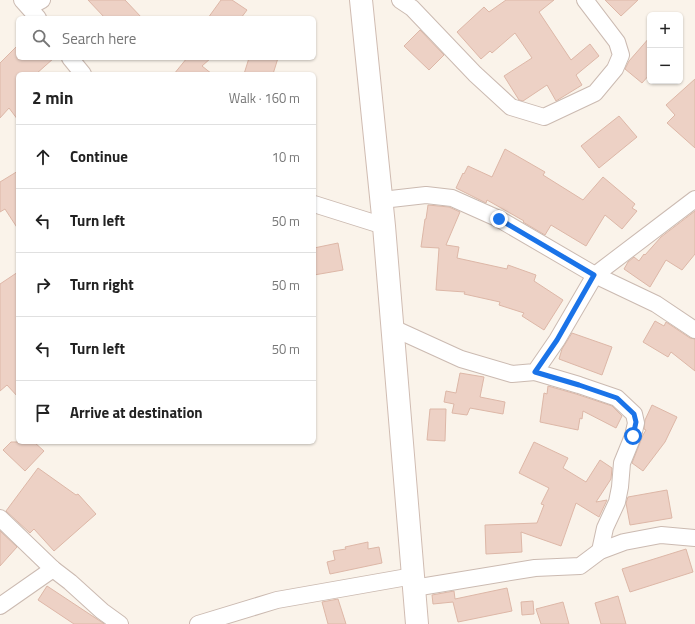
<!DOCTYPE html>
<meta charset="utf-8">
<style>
:root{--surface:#fff;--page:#f2f2f2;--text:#222;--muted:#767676;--line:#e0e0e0}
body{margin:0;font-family:"Titillium Web",sans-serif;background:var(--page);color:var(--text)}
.controls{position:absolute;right:12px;top:12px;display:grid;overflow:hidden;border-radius:6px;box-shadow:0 1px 3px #0004}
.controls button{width:36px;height:36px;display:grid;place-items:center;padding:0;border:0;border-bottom:1px solid var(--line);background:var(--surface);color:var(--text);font:20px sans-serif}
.stop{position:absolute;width:12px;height:12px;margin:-9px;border:3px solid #1a73e8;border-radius:50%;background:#fff}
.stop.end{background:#1a73e8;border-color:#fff;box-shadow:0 1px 4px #0008}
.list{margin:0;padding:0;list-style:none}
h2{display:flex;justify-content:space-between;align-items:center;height:52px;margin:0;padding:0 16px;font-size:17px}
h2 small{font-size:13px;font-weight:400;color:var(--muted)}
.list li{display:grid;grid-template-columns:26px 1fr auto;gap:12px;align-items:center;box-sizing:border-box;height:64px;padding:0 16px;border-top:1px solid var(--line)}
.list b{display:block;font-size:15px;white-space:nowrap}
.list em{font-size:13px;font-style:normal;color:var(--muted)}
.icon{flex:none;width:22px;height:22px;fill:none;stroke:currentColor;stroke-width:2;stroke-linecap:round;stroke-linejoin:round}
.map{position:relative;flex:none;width:695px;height:624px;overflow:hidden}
.search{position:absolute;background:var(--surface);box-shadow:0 1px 3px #0004;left:16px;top:16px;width:300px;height:44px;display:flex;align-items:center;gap:10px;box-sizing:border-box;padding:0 14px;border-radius:6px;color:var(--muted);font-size:15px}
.panel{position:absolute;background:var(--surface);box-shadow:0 1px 3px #0004;left:16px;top:72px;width:300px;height:372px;border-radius:6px}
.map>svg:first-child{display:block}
</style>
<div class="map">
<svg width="695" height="624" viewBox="0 0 695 624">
<rect width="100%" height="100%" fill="#faf3ea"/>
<!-- building -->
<g fill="#edd1c5" stroke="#ddb7a7">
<polygon points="88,0 125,0 142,18 105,18"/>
<polygon points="221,0 232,0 247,10 241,18 208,18"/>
<polygon points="506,0 554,0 539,12 571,60 590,44 599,56 576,75 582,85 556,101 547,85 523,101 519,100 504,76 532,58 515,33 492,53 490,51 481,59 457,32 484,7 489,12"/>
<polygon points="605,0 638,0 621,16"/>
<polygon points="420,30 444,55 429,70 404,46"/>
<polygon points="650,37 650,74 642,83 625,69 629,61"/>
<polygon points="18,45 18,58 54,58 36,74 18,74 18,120 9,108 0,118 0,63"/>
<polygon points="187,58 211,58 202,66 212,74 174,74"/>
<polygon points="249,58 278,58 273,74 244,74"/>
<polygon points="695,79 695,148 667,123 675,115 666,105"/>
<polygon points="619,116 637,137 599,168 581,146"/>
<polygon points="505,149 545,172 543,175 583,200 603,177 635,204 632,208 637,211 622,229 605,215 586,246 551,225 545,235 523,222 524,221 487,200 486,203 456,188 463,173 464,174 468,166 492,177"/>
<polygon points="18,171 18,229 5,209 0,212 0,182"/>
<polygon points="428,205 449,207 460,212 446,245 459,247 457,258 507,269 508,265 536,275 534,281 563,300 544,330 522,316 524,313 499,305 500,302 464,294 465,292 436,290 439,248 421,247 425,219 426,219"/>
<polygon points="695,211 695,254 682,270 666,260 650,287 624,269 628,262 634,257 639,261 644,254 645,255 661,237"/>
<polygon points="338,243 343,270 314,275 314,248"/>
<polygon points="18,272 18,397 7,385 0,391 0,284"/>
<polygon points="655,321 664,326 666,322 690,338 695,339 695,371 671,352 668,357 643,342"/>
<polygon points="572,333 612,347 602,375 559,359 562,349"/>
<polygon points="460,373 484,377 480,397 505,402 503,414 470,408 467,415 452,413 454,404 444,402 446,391 456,393"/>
<polygon points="548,386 576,394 612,406 622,416 616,428 583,411 582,419 580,418 578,430 540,422 544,393 547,394"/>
<polygon points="652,405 677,417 665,442 643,471 632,463 643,435 646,430 644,429 645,420"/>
<polygon points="430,409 446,409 445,441 427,440"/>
<polygon points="11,442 34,442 44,451 25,471 3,450"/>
<polygon points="534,442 568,458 563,468 586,482 600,460 612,468 611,479 596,502 607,500 599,517 576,503 561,546 521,532 522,552 486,554 485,525 537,523 544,505 541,504 549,488 519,473"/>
<polygon points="38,468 76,495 78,494 96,514 54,551 34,529 30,533 6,511"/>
<polygon points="667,490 672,518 630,525 626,503 628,497"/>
<polygon points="0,531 17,547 0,566"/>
<polygon points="368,542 368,549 379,547 382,563 330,574 327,562 335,560 333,551 346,549 345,547"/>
<polygon points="686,549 693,572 630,592 622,569"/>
<polygon points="47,586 103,623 104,624 74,624 38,600"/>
<polygon points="507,588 512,611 458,622 453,602 433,604 432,595 454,591 455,599"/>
<polygon points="618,596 626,624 601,624 595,603"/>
<polygon points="338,599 346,624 328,624 322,602"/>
<polygon points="533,601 534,614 522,615 521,602"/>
<polygon points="563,602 569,624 541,624 536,609"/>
</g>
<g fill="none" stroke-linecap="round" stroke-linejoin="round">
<!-- street casing -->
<g stroke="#cbbab1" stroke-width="18">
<g id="street">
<polyline points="22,0 38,18"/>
<polyline points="400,0 412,8 475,74 511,107 544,117 595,93 615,69 621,55 617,42 585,0"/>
<polyline points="29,7 42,0"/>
<polyline points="70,58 83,74"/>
<polyline points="382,200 426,195 452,198 499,219 595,275 656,304 695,330"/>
<polyline points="314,204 384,226"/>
<polyline points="393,328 461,359 512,374 535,372 557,340 595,275 695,199"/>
<polyline points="535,372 579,385 617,398 634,414 636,423 633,436 622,463 620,487 617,502 605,528 600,551"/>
<polyline points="0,518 53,569 70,582 102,611 120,624"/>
<polyline points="414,588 535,568 580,566 600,551 624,542 661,535 695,538"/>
<polyline points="0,606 53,569"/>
<polyline points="198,624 277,600 413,576"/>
</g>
</g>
<!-- secondary casing -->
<g stroke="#d0bcb2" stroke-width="24">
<polyline id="secondary" points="361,0 384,226 413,576 417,624"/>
</g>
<!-- street -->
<use href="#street" stroke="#fff" stroke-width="16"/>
<!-- secondary -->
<use href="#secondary" stroke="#fff" stroke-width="22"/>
</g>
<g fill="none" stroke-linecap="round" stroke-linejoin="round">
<!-- route -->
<polyline stroke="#1a73e8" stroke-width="5" points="499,219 594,275 557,340 535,372 579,385 617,398 634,414 636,422 633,436"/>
</g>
</svg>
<div class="controls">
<button>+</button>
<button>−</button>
</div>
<div class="stop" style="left:633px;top:436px"></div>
<div class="stop end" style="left:499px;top:219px"></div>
<div class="search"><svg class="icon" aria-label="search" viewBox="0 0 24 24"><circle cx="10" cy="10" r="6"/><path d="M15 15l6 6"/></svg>Search here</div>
<section class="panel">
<h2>2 min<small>Walk · 160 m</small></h2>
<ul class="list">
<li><svg class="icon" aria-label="ahead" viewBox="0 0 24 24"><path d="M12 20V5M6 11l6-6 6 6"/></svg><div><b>Continue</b></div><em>10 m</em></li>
<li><svg class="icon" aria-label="left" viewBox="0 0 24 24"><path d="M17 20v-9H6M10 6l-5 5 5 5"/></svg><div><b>Turn left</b></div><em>50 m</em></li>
<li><svg class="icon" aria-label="right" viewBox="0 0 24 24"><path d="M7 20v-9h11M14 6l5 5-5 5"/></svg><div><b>Turn right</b></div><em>50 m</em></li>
<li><svg class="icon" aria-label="left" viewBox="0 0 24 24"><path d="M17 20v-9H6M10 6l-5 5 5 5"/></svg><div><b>Turn left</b></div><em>50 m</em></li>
<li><svg class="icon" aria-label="arrive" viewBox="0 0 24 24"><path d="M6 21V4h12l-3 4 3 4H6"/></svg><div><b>Arrive at destination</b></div></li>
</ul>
</section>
</div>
